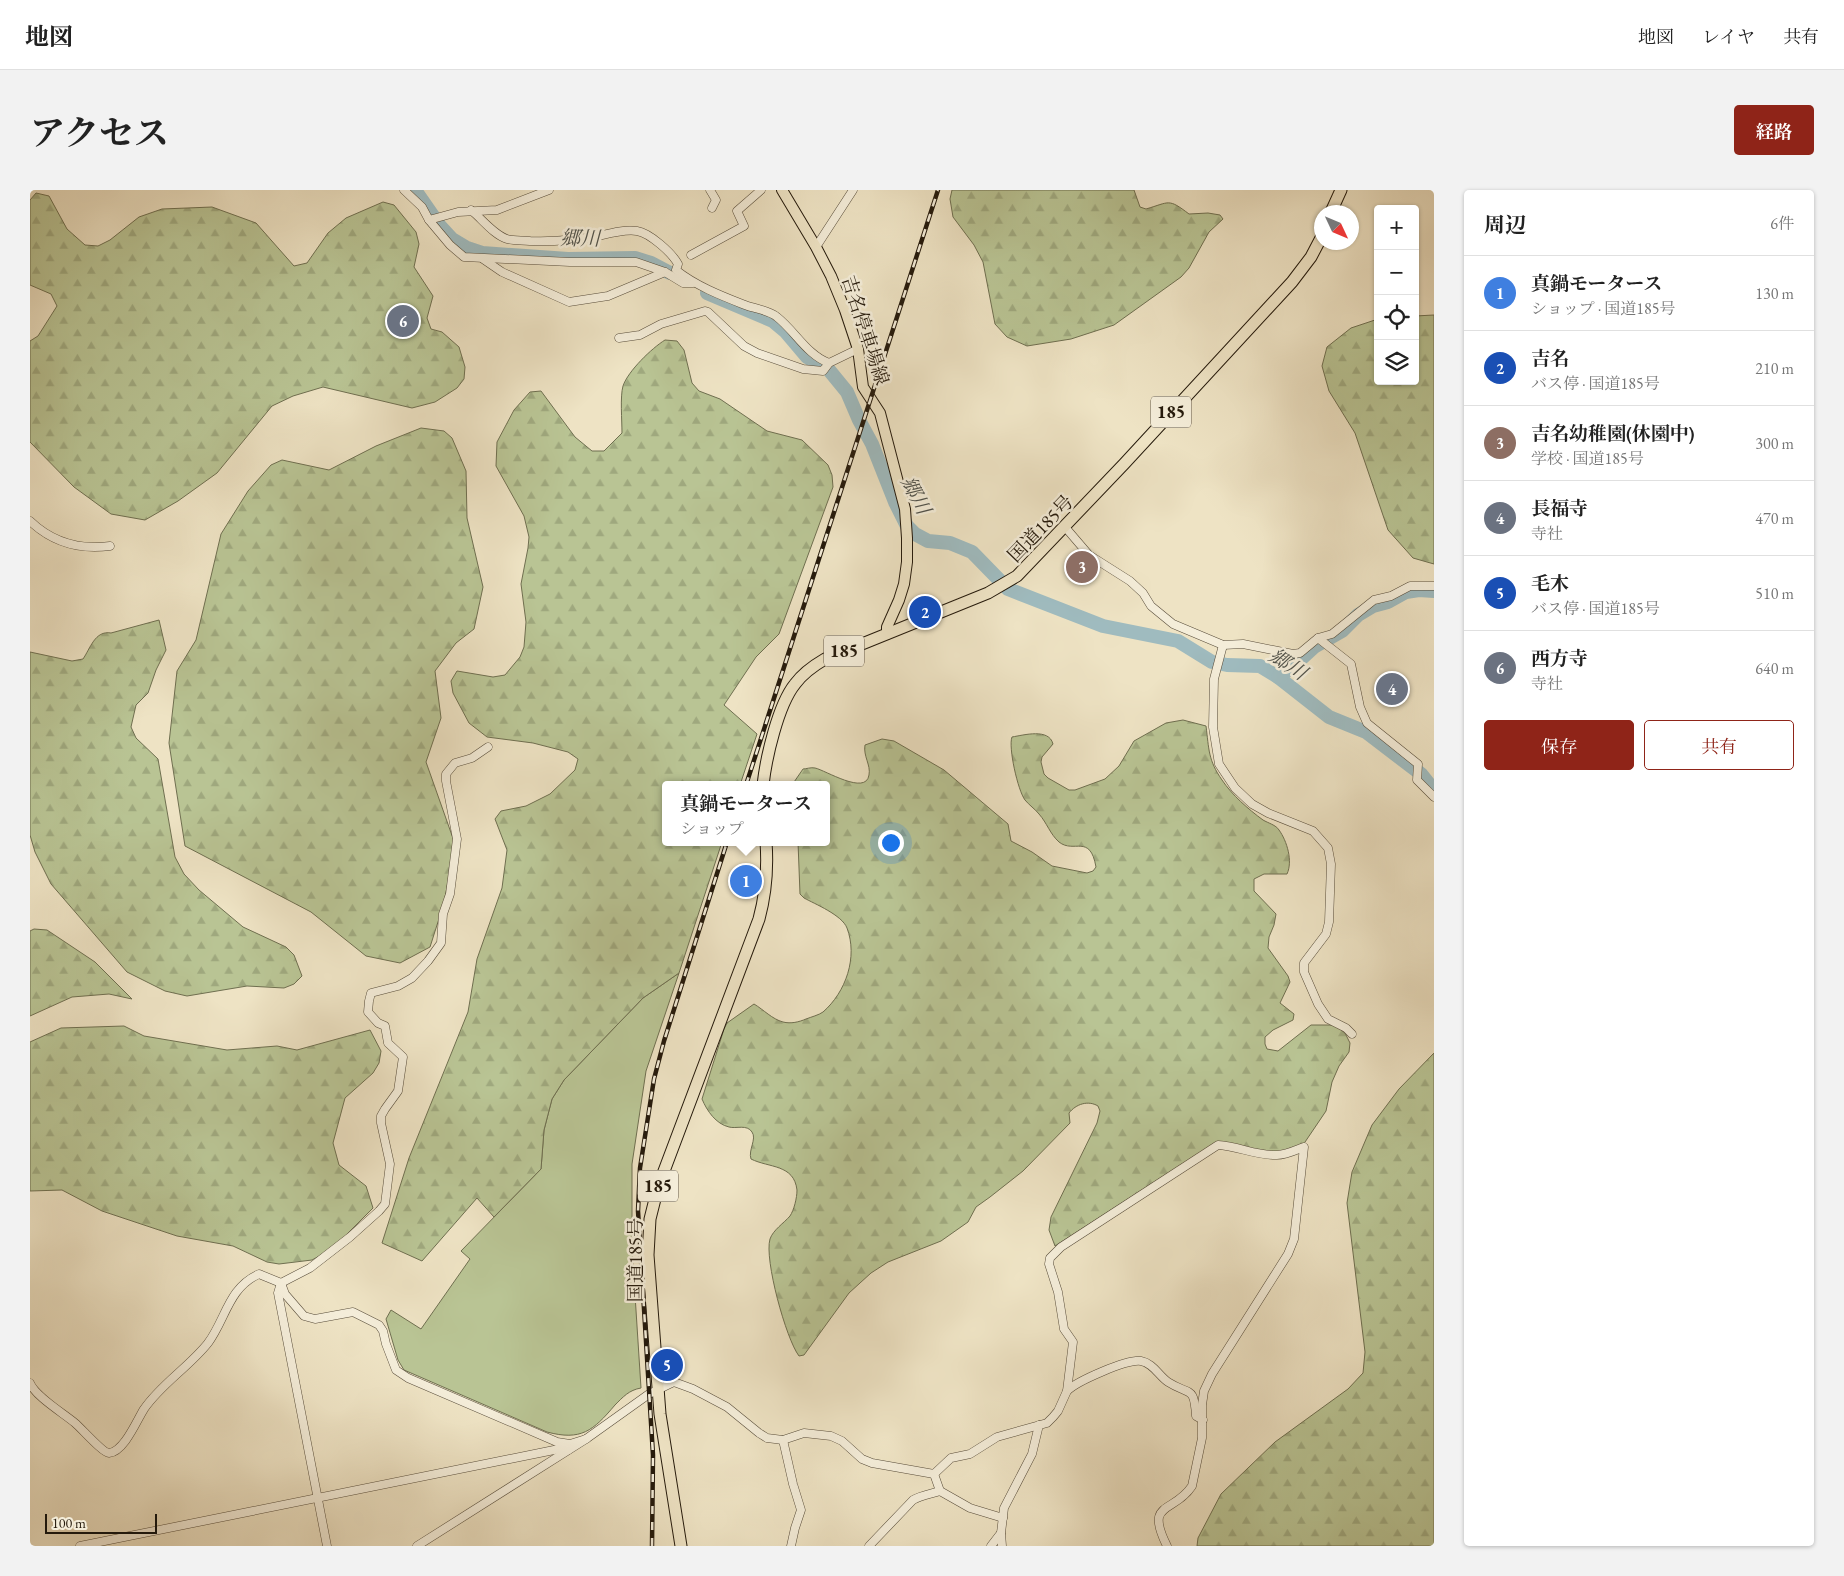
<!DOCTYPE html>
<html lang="ja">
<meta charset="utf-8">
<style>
:root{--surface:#fff;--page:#f2f2f2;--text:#222;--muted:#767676;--line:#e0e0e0;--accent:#8f2418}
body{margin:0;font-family:"EB Garamond","Noto Serif JP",serif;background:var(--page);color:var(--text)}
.controls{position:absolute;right:15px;top:15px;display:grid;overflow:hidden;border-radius:5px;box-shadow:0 1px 4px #0004}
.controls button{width:45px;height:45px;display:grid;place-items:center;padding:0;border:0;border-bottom:1px solid var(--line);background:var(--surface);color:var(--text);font:25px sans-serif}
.compass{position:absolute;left:1284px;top:15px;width:45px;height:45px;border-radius:50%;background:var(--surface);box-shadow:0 1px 4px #0004;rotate:134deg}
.scale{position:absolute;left:15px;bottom:12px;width:112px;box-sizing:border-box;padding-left:5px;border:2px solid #251a0c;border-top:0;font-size:14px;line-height:18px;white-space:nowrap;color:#251a0c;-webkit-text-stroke:4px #f4edd9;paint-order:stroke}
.you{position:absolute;left:860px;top:652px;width:18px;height:18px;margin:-12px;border:4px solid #fff;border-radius:50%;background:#1a73e8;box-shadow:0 0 0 8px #1a73e833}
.badge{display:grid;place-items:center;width:32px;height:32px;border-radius:50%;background:var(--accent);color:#fff;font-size:16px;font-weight:700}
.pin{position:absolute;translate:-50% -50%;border:2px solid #fff;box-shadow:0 1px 5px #0006}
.popup{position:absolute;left:632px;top:591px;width:168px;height:65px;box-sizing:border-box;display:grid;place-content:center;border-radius:5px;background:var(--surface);filter:drop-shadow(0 1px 4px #0005);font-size:16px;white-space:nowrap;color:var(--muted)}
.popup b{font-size:19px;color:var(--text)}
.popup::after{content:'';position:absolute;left:50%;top:100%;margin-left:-10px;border:10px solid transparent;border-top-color:var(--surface)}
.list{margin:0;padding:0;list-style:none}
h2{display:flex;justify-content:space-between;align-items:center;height:65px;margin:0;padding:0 20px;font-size:21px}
h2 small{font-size:16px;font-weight:400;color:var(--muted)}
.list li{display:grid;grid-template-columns:32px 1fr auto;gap:15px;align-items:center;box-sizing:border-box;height:75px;padding:0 20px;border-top:1px solid var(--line)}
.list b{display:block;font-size:19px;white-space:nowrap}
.list p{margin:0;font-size:16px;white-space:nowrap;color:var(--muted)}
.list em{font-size:16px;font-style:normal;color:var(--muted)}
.actions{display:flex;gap:10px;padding:15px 20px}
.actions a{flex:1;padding:11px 0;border:1px solid var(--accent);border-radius:5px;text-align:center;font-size:18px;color:var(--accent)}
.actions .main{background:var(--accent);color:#fff}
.icon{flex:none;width:28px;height:28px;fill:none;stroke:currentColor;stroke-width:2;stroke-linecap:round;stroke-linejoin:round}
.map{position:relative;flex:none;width:1404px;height:1356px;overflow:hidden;border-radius:5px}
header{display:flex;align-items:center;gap:30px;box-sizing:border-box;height:70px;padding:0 25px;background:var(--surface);border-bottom:1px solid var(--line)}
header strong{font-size:24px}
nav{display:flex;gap:28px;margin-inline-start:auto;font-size:18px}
.intro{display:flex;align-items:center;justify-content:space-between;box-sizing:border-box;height:120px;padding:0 30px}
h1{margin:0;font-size:35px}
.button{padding:12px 22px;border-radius:5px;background:var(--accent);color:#fff;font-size:18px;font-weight:700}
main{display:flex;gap:30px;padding:0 30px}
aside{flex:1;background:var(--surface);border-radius:5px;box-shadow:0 1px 4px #0004}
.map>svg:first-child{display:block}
</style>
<header>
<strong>地図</strong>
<nav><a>地図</a><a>レイヤ</a><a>共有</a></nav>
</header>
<div class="intro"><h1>アクセス</h1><a class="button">経路</a></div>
<main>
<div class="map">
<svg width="1404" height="1356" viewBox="0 0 1404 1356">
<defs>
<pattern id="forest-firs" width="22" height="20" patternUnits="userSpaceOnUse" patternTransform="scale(1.25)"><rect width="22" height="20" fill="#b9c494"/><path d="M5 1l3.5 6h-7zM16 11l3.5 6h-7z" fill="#9fa87e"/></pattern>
</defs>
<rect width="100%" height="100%" fill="#eee3c4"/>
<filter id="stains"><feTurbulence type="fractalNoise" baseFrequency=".004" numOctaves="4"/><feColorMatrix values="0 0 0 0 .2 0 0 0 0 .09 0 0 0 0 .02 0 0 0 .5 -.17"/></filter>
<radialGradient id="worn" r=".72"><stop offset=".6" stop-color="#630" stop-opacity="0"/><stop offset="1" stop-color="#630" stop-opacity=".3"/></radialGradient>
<!-- green -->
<path fill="#b9c494" stroke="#6f6f50" d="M649,783l-33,98 -14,93v84l9,140c-12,2 -18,9 -26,17 -22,26 -34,36 -68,27l-143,-62 -6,-10 -12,-41 5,-9 30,19 49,-70 -9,-8 80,-82 3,-39 8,-31 12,-19 79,-82z"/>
<!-- forest -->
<g fill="url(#forest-firs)" stroke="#6f6f50">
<path d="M922,0h182l6,17 6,2c24,-7 22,-11 43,5l19,-1 12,2 3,4 -14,13 -20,36 -8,9 -67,48 -43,14 -44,7 -20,-9 -12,-13 -12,-62 -9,-17 -21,-28 -3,-18z"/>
<polygon points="6,3 19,6 37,39 55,55 68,56 80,50 109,27 132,19 182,17 226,33 264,76 277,73 298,43 316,28 353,12 364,15 386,42 389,54 384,77 403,106 397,128 401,139 412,142 429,157 435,177 434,189 427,198 405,212 382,218 293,197 263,206 242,216 187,283 148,311 115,330 81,324 44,297 0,252 0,151 8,146 27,116 21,104 0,95 0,10"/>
<polygon points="1404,125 1404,374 1383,368 1358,340 1325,243 1299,201 1292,176 1297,157 1321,138 1348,129 1348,191 1385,191 1385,126"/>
<path d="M635,150l12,1 7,9 8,33 7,8 21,8 47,32 35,9 26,25 4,10 1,12 -54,147 -23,23 -32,48 33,29 -17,51h-74v57h56l-43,131 -36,25 -79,82 -12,19 -8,31 -3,39 -47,48 -17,-19 -55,63 -40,-18 27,-85 59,-146 9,-53 25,-71 5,-38 -12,-31 6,-8 25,-5 24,-12 25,-24 3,-11 -10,-7 -35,-9 -46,-6 -18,-14 -16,-30 -2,-12 6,-10 36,6 12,-2 15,-18 4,-10 2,-25 -5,-38 7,-36 1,-11 -5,-21 -28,-50 1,-24 17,-32 16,-18 11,-1 34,46 17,14h12l18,-18c0,-12 -2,-37 1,-47 5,-15 29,-38 42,-46z"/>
<polygon points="391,238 414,241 422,248 436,281 437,328 453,397 444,439 426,453 405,481 411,528 396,572 425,654 414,713 400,757 370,773 336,766 281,722 155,656 139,553 147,481 166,450 191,344 218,301 241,275 252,270 299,280 346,256"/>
<path d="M129,430l7,30 -10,20 -8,23 -12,12 -5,22 5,11 22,21 17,98 9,17 15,16 44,37 43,20 8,8 8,21 -8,8 -10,4 -37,-2 -60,10 -22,-5 -38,-19 -76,-88 -16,-32 -5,-17v-183l42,9 11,-2c7,-10 12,-29 28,-26z"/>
<path d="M1153,530l23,6c3,23 2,34 16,54 10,15 26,29 41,40 5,3 13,5 16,10 8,11 14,31 8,44h-23l-10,5v12l22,23 -2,11 -5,12 -1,11 20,28 2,6 -10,21 14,11 -1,6 -20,10 -8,7v7l2,5 11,2 33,-26h24l10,8 5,10 -1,9 -10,14 -7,16 -6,29 -23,34 -28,8 -68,-5 -152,98 -6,-16 2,-13 46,-94 3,-12 -2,-5c-10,-6 -22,-2 -29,7l1,10 -47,48 -33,26 -14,10 -8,15 -27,19 -53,21 -17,11 -22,20 -45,62 -5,1c-13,-17 -35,-97 -29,-117 3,-9 14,-16 20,-23 4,-6 7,-18 7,-26 -3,-26 -28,-22 -46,-31 -3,-9 6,-20 1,-27 -5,-8 -16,-3 -23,-5 -13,-3 -22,-16 -27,-28l22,-70 3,-6 27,-19c10,6 18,15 29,18 8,2 16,0 23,-3 5,-2 13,-4 17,-7 23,-20 35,-55 24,-84 -5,-13 -32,-24 -43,-30l-4,-4 -2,-52h28v-57h-34l11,-16c3,0 8,-2 12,-1 10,2 51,28 54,7 2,-10 -6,-19 -4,-30l17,-6 12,2 50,29 64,54 3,17 21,11 20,14 35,7 6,-2 3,-4c-6,-34 -22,-13 -37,-25 -9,-8 -12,-19 -20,-28 -4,-5 -10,-9 -14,-14 -7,-9 -17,-53 -13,-63 12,-2 37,-9 41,7l-11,13 -1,5 3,12 4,4 21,12h6l30,-11 14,-13 15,-25 32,-18z"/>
<polygon points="4,739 17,740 65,772 102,809 79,804 42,807 0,826 0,741"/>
<polygon points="94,836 114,846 197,860 247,856 267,860 340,840 351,861 349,873 343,883 315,908 303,953 309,975 336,996 343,1018 302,1059 282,1070 249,1074 237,1072 203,1056 147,1046 72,1021 32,1000 0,1001 0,852 31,838"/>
<polygon points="1404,863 1404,1356 1167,1356 1168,1348 1191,1304 1245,1252 1318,1199 1333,1183 1335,1162 1317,1013 1322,982 1342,935 1369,899"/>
</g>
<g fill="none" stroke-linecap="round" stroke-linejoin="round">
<!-- river -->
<g stroke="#9fbbbf" stroke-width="14">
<polyline points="385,0 410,36 422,49 437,58 452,63 538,69 605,68 621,73 640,83"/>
<polyline points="677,103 743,131 755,141 777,167 799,180 817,202 829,230 842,254 865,312 877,336 885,344 898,351 920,353 942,362 978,399 1073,436 1148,451 1182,472 1197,475 1230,476 1248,487 1299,527 1336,542 1391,584 1404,600"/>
<polyline points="1248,487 1261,478 1284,457 1312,441 1328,425 1343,416 1358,412 1376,402 1389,400 1404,401"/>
</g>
<!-- minor casing -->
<g stroke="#574c3a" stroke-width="9">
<g id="minor">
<polyline points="374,0 392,17 399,30 428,22 467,20 519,0"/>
<polyline points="680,0 686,10 682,18"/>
<path d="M441,20c11,9 23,25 36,29 7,2 16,1 23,2 24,1 45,-1 69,-5 12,-3 26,-7 38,-5 13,2 35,22 41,33l-2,6c20,16 46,26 69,35 10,4 24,5 32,12 18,14 30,38 52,46"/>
<polyline points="399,30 420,55 434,67 540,72 606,72 635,82 653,93 663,93"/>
<polyline points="786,57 823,0"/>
<polyline points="661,65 714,36 707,21 731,0"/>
<polyline points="453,69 472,82 539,112 578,106 635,82"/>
<polyline points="589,148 610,145 631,134 675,121 678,122 714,156 727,163 773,179 793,181 799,173 828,159"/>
<path d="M0,331c23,22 50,29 80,25"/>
<polyline points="1035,337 1059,365 1100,391 1113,403 1121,416 1143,434 1193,455 1213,454 1263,464 1270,463 1288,448 1302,444 1344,410 1361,406 1380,396 1404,396"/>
<polyline points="1288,448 1321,474 1330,517 1337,533 1388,574 1387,590 1404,607"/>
<polyline points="1193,455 1184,489 1183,537 1189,574 1205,598 1222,614 1238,623 1283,641 1298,658 1301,674 1299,732 1296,744 1274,773 1274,782 1288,814 1298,829 1316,838 1322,844"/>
<path d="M0,1193c5,13 33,30 45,40 7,6 28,30 34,30 15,-1 28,-33 35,-44 17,-25 45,-42 64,-66 18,-24 20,-55 51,-69l22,9 4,11 19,22 11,3 38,-7 26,13 4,6 3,13 10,26 12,8 149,64 13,2 16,-5"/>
<path d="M1037,1201c10,-10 60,-32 74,-30 12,2 18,15 27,21 22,14 26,3 28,34l7,4"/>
<polyline points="753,1250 763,1294 771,1320 765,1338 761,1356"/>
<path d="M904,1284l17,-16 19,-4 27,-17 50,-14 6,-6 5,-6 9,-20 6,-49 -9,-13 -6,-37 -9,-28 1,-6 11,-11 157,-102c20,1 39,11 59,10 9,0 19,-5 27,-8l-10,92 -6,15 -76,120 -8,17 -2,14v33l-10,48c-18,28 -48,14 -25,60"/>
<polyline points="904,1284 910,1301 940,1318 973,1328"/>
<polyline points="50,1356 529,1259 538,1260"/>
<polyline points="297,1356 248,1103 251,1093 280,1078 320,1047 349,1021 355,1014 360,974 351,933 351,926 355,919 368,901 373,867 358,853 355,836 348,833 338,822 339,811 341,803 368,796 382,788 398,771 411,753 413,724 420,704 427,649 416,591 416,584 425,573 442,568 458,557"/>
<polyline points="387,1356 556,1249 619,1204 644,1192 663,1199 697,1217 729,1243 737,1248 753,1250 774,1243 801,1246 812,1251 832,1269 842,1273 904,1284"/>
<path d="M839,1356l44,-46c8,-5 18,-6 27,-9"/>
<polyline points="961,1356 971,1343"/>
<polyline points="972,1356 971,1343 974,1318 1002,1264 1009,1235"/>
</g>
</g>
<!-- major casing -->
<g stroke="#251a0c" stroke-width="12">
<polyline id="major" points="752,0 786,57 801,86 815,120 828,159 833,197 850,223 875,319 877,348 877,372 874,394 869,410 857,437 857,444"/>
</g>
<!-- highway casing -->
<g stroke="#251a0c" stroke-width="13">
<g id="highway">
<polyline points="1301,22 1311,0"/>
<path d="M733,595c3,-27 15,-80 32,-101 8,-11 18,-18 30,-25l163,-66 29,-17 107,-112 168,-182 19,-25 11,-21"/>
<path d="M651,1356l-21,-132 -12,-159 2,-36 8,-32 101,-268c7,-26 9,-50 7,-77"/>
</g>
</g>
<!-- minor -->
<use href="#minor" stroke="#f4edd9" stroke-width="8"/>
<!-- major -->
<use href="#major" stroke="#eee3c4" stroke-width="10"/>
<!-- highway -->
<use href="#highway" stroke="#eee3c4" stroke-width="11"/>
<!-- rail casing -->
<g stroke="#251a0c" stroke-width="4.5">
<g id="rail">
<polyline points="716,595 908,0"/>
<polyline points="622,1356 623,1265 608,1021 610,978 624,889 634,851 697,652"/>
</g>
</g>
<!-- rail -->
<use href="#rail" stroke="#f4edd9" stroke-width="2.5" stroke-dasharray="8" stroke-linecap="butt"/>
</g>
<g text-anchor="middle" stroke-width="5" stroke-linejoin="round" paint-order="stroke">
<!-- shield labels -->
<g fill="#f4edd9" stroke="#63594a" stroke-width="1">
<rect x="1121" y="206.5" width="40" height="31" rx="4"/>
<rect x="794" y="445.5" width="40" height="31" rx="4"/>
<rect x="608" y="980.5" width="40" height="31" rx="4"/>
</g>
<g font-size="18" font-weight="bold" fill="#251a0c">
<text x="1141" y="228">185</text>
<text x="814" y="467">185</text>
<text x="628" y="1002">185</text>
</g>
<!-- street labels -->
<g font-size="19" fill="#251a0c" stroke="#f4edd9">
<text transform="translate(836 140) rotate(72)" y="7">吉名停車場線</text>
<text transform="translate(1010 338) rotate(-46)" y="7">国道185号</text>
<text transform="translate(605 1070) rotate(-90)" y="7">国道185号</text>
</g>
<!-- water labels -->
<g font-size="20" font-style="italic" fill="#50524b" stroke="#f4edd9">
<text transform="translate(550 48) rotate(1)" y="7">郷川</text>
<text transform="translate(886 305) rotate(62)" y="7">郷川</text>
<text transform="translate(1258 474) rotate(33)" y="7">郷川</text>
</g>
</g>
<rect width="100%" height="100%" filter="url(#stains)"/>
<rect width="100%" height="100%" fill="url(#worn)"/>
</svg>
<div class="controls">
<button>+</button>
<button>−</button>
<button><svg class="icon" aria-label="locate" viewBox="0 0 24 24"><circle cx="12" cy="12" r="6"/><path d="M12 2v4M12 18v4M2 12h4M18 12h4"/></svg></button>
<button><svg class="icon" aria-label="layers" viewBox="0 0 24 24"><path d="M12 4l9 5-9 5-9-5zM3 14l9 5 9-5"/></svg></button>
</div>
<svg class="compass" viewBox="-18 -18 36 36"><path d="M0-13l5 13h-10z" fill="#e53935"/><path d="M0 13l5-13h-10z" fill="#767676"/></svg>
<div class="scale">100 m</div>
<div class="you"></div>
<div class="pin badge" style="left:716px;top:691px;background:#3f7fe0">1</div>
<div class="popup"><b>真鍋モータース</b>ショップ</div>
<div class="pin badge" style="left:895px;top:422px;background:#1a4fb4">2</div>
<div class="pin badge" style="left:1052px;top:377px;background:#8d6e63">3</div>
<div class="pin badge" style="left:1362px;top:499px;background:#6b7280">4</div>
<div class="pin badge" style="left:637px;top:1175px;background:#1a4fb4">5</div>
<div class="pin badge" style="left:373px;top:131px;background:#6b7280">6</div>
</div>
<aside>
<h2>周辺<small>6件</small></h2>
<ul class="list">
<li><span class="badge" style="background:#3f7fe0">1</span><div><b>真鍋モータース</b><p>ショップ · 国道185号</p></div><em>130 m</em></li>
<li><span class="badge" style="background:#1a4fb4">2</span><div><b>吉名</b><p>バス停 · 国道185号</p></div><em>210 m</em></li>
<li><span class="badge" style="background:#8d6e63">3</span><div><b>吉名幼稚園(休園中)</b><p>学校 · 国道185号</p></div><em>300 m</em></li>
<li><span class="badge" style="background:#6b7280">4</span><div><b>長福寺</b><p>寺社</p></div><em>470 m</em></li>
<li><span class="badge" style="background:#1a4fb4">5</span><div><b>毛木</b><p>バス停 · 国道185号</p></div><em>510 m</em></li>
<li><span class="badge" style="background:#6b7280">6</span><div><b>西方寺</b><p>寺社</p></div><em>640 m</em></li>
</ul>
<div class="actions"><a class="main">保存</a><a>共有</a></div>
</aside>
</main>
